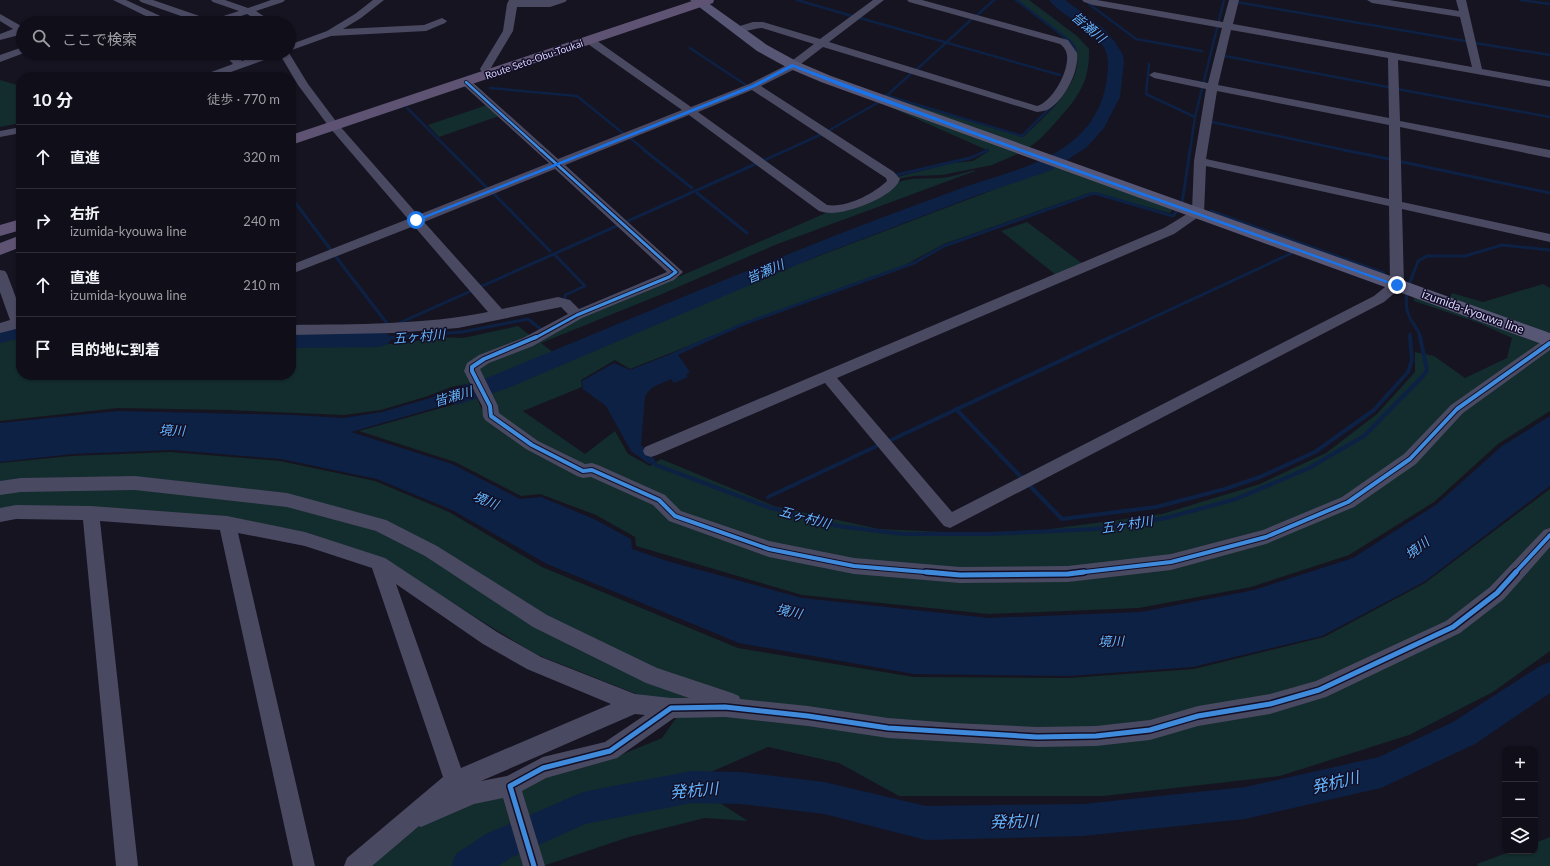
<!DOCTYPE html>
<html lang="ja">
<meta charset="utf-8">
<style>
:root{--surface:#100f19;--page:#1e1d26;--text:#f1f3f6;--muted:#9c9ca2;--line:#302f38}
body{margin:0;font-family:Lato,"Noto Sans JP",sans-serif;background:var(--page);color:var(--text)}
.controls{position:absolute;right:12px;bottom:12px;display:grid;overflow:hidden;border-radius:8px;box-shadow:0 1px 3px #0004}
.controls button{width:36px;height:36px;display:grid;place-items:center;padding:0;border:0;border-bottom:1px solid var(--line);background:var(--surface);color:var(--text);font:20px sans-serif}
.stop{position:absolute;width:12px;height:12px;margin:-9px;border:3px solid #1a73e8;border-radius:50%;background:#fff}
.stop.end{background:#1a73e8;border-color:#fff;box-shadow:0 1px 4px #0008}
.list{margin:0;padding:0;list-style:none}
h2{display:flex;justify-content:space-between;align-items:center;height:52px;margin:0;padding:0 16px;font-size:17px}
h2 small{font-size:13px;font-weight:400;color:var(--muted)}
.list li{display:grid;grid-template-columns:26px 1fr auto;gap:12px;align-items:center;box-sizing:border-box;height:64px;padding:0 16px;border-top:1px solid var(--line)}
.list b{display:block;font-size:15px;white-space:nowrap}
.list p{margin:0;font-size:13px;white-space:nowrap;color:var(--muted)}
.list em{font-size:13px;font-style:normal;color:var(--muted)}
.icon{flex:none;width:22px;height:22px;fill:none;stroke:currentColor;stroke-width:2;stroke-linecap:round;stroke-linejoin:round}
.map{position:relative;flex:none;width:1550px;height:866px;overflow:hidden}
.search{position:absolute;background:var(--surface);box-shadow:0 1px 3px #0004;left:16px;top:16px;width:280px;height:44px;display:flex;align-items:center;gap:10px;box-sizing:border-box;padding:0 14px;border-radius:22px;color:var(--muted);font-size:15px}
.panel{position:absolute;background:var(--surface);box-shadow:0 1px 3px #0004;left:16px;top:72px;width:280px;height:308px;border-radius:16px}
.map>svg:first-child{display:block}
</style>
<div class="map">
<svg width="1550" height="866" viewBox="0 0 1550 866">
<rect width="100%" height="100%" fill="#161421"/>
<!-- green -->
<g fill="#132c2d">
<path d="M1017,0h12l48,36 12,13c1,34 -12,50 -34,74 -8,9 -16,18 -27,25l-139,-51 134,40c21,-20 72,-62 48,-95z"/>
<polygon points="0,80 21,86 21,123 0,127"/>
<polygon points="881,103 1020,153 992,165 942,175 913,176 898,179 897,177 952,163 973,161 989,151"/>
<polygon points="487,105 499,116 439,137 428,125"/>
<polygon points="1059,165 1174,207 1170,213 1092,192 944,244 905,265 767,315 630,369 615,360 581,380 582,387 523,411 585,454 615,431 628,454 650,466 661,459 774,506 879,529 966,533 1043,530 1162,514 1260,484 1326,453 1377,414 1415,372 1415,352 1434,356 1465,378 1507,358 1512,338 1479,323 1414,301 1413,293 1550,343 1550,411 1498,444 1434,502 1349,555 1251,587 1139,608 989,614 802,595 636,546 635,537 596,515 540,494 521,496 455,462 359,431 477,398 483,412 490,393 782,270"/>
<path d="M974,170l1,1 -200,74 -113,49 -121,49 14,11 -72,27 -32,6 -23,9 -47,14 -37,5 -117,-5 -109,-2 -118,13v-83l21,-4v41h270v-31h108l39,-7 25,1 55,-12 18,14 42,-23 98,-39 150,-65c22,1 49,-22 70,-30 14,-6 30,-4 45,-5 11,-1 23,-5 33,-8z"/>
<polygon points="1027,222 1083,264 1056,275 1001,231"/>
<polygon points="1543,284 1550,288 1550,334 1449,299 1452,293 1483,302"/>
<polygon points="170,452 280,461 375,481 449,512 542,567 738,648 914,677 1070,678 1194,669 1324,637 1425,583 1550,489 1550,651 1493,692 1409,735 1280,776 1103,796 899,796 839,763 768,747 711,772 595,794 528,817 520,787 544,774 611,759 662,738 688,701 644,697 535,654 385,561 305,532 227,518 0,511 0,463 71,456"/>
<polygon points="706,794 748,821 705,818 629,837 543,866 534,838 624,810"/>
<polygon points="503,798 523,866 365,866 406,830 467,803"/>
<polygon points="1550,837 1550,866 1478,866 1477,864 1512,851 1535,851 1535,843"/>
</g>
<!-- water -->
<g fill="#0d2144">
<path d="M676,352l14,20 -4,2 2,3 -14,6 -3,-4c-10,5 -22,7 -26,18l-4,48 14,15 -6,4 -18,-13 -25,-45 -23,-17 -1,-8 32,-18 16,7z"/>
<polygon points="472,385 477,396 351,432 452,464 520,499 541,497 594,519 631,539 632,549 667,561 802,598 989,618 1141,612 1254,590 1353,558 1437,504 1502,446 1550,416 1550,486 1424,582 1322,636 1193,667 1069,676 914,674 739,643 547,564 452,510 377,479 281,459 172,450 73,454 0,462 0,423 118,411 293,415 344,418 382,412 430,398 451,390"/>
</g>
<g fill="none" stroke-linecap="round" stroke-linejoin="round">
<!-- stream-far2 -->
<g stroke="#0d2144" stroke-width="2.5">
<polyline points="797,0 852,16"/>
<polyline points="1016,0 1071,42 1075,48 1076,56"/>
<polyline points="1520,0 1550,4"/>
<polyline points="1236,2 1465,41"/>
<polyline points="1089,4 1136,39 1202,51"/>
<polyline points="976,16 994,0"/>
<polyline points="860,18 1060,75"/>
<polyline points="1475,43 1550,55"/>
<polyline points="690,48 746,85"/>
<polyline points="1225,56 1388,87"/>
<polyline points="1149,64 1146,94 1195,117"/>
<polyline points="916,70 972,19"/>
<polyline points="490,88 577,96 624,134"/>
<polyline points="1397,89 1550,117"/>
<polyline points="885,95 1022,136 1055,103"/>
<polyline points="885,97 913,72"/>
<polyline points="407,108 450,151"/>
<polyline points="1212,122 1349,151"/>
<polyline points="828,131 879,102"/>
<polyline points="630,138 646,151"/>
<polyline points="785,151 822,134"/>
<polyline points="1190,151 1195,117 1224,0"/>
</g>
<!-- stream-far1 -->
<g stroke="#0d2144" stroke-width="3">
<polyline points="449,150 487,188"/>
<polyline points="644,150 692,188"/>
<polyline points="1344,150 1389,159"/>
<polyline points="1398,161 1550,193"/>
<polyline points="896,175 970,158 988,150"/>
<polyline points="493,193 550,251"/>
<polyline points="697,193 747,233"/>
<polyline points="291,197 331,250"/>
<polyline points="1211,211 1384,273"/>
<polyline points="554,254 585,286 565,295 565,298"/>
<polyline points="336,257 389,326"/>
<polyline points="397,324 787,150"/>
<polyline points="1410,334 1410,338"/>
<polyline points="381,338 388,330"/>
<polyline points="387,338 462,332 528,319 543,331"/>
<polyline points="711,338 746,323 914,263 944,246 1094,193 1173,216 1182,204 1190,150"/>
<polyline points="1109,338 1292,253"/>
<path d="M1421,338c-3,-10 -8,-13 -12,-22 -8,-18 3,-38 9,-55l9,-5h38l37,-11 48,5"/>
</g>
<!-- stream -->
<g stroke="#0d2144" stroke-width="4">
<polyline points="380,339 381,337"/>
<polyline points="380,339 399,337"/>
<polyline points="673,355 713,337"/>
<polyline points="956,409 1021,477"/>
<polyline points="889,441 1111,337"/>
<polyline points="649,458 656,465 768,507 838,526 903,534 989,534 1096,529 1166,518 1236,499 1309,468 1364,436 1423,376 1427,370 1420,337"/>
<polyline points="1029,485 1062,519 1156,507 1225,489 1260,477 1315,452 1374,410 1408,372 1412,360 1410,337"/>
<polyline points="768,497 879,445"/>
</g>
<!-- river -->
<g fill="#0d2144" fill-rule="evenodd">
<path d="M1049,0h16l38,28 12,14 8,13 1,7 -4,35 -16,31 -17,19 -35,23 -77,26 -157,60 -310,132 -51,17 -8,-3 -4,-6 4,-6 43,-14c128,-53 256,-107 386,-157 28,-10 56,-21 84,-31 39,-14 82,-22 114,-50 22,-19 32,-47 32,-75 1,-30 -44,-43 -59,-63z"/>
<polygon points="21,324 21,338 0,343 0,327"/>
<polygon points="380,331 388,334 391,339 388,344 380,347 291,348 291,332"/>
<polygon points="1550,662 1550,693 1475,744 1381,788 1245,819 1083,836 926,840 824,814 740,804 691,803 585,824 510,858 498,866 451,866 456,854 486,834 583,792 691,771 740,772 824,782 926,806 1083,804 1245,787 1379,757 1453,722 1540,666"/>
</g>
<!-- minor -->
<g fill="#4a4962" fill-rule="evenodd">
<polygon points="113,0 126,0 171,21 173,23 160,23"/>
<polygon points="139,0 153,0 211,20 239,11 213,2 211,0 225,0 248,8 271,0 285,0 283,2 256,11 274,23 262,23 247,14 221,23 201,23 141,2"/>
<polygon points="373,0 384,0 361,18 343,29 424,25 442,18 447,21 445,23 426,31 331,36 289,51 289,45 327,31 355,14"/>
<polygon points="509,0 567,0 565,2 550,7 517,7 513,31 489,71 481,71 480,69 503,31 507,4"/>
<path d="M873,0h11l-55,42 208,64c16,-5 32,-35 30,-51 -1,-5 -3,-8 -7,-11l-151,-42 -2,-2h15l146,40 9,13c2,19 -12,46 -28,56 -3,2 -8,2 -12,3l-214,-65 -30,23 -32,16 133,86 6,7c-6,18 -51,34 -69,34 -4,0 -8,-1 -12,-2l-130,-96 -124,50 118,107 -9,8 -92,38 -49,28 -44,17 -9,6 18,37 1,7 39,28 47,23 7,-1 6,2 67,30 16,16 88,30 85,17 106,9 108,-1 103,-12 92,-24 79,-33 62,-43 47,-49 94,-66 5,-1v12l-87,63 -47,51 -62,43 -88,37 -95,26 -103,12 -108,1 -106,-9 -85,-17 -100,-36 -16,-16 -62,-28 -8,1 -6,-2 -51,-27 -41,-29 -2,-4 -1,-10 -18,-35 3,-8 12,-8 44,-17 45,-24 -7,-7 -103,21 -65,5 -102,2v-10c66,-1 132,0 197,-13l-74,-86 -123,48v-9l117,-46 -78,-91 -32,-43 -19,-32 -1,2 -61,22h-15l1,-2 30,-11 -8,-9 1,-2h11l-1,2 6,6 22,-8h25l19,31 30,40 80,91 131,-52 -87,-79 -1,-2 1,-2h8l88,79 124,-49 -97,-68 -1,-2 1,-2h8l98,69 58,-23 36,-18 29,-22 -52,-16c-9,0 -21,6 -29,4l-2,-2 2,-2 20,-6h10l57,17zM752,90l134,88 1,3c-14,13 -40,27 -60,24l-129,-93zM555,169l112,103 -88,37 -9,-9 -12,-3 -56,12 -78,-87z"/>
<path d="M1082,0h15l126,22 6,-22h10l-6,24 239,43 -12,-50 -88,-14 -5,-3h22l70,11 -3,-11h10l16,69 68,12v6l-152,-27 2,61 150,29v8l-150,-31 2,75 148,32v8l-148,-33 2,76 -20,17 -434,226 -6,-2 -119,-143 -168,72 -6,2 -6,-2 -2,-4 2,-4 519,-219 28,-17 2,-50 12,-72 -52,-11 -5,-3 5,-3 54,11 14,-55 -129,-23 -9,-3zM1231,30l157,28 1,60 -171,-33zM1217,91l172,34v74l-183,-40zM1206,166l183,40 1,77 -16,13 -422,216 -115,-134 337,-144 30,-21z"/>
<polygon points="0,14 23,27 23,34 0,40 0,34 13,29 0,21"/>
<polygon points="94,19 97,20 98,23 88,23"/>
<polygon points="23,47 23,53 24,53 0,62 0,55"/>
<polygon points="21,127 21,133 0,137 0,131"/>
<polygon points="0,270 5,271 7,274 21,311 21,327 16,329 0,333 0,323 10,320 0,292"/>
<path d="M135,476l152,17 99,27 51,26 110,69 110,53 75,25 7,3 1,3 68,7 80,12 65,5 84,4 59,-1 54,-6 48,-14 72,-12 46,-13 130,-60 44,-34 54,-57 6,-2v19l-46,52 -44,34 -134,64 -56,17 -72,12 -48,14 -54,6 -59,1 -149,-9 -80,-12 -83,-9 -51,1 -57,40 -71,20 -24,13 23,75h-22l-20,-68 -29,6 -53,23 -2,-1 -47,40h-28l3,-8 96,-81 -71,-209 -67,-22 -67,-13 77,333h-22l-73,-336 -120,-9 38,345h-22l-33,-346 -67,-1 -16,3v-14l16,-3 75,1 136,10 78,16 80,26 112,74 44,25 94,37 36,4h18l-43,-15 -113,-56 -108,-71 -49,-25 -89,-24 -152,-17 -114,2 -21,3v-14l21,-3zM396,584l87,60 44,25 84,35 -150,64zM635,714l10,1 -40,27 -62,15 -36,19 -26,5z"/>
</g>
<!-- secondary -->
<polygon fill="#575674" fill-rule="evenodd" points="690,0 704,0 767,45 798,62 831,76 1550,333 1550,347 821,82 788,68 757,51"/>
<!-- primary -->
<g fill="#5e5373" fill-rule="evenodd">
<polygon points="695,0 714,0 713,3 291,145 291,135"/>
<polygon points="21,219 21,230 0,236 0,225"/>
<polygon points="21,235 21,247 0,255 0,243"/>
</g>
<!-- cycleway-far3 casing -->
<g stroke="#130f26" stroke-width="4">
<polyline id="cycleway-far3" points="466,82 542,151"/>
</g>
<!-- cycleway-far2 casing -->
<g stroke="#130f26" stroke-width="5">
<polyline id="cycleway-far2" points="535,338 577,315 669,277 676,272 541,150"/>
</g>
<!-- cycleway-far1 casing -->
<g stroke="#130f26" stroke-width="6">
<g id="cycleway-far1">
<polyline points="536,337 484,359 472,367 472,371 490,406 491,416 532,445 583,471 592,470 659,500 675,516 769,549 854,566 937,573"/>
<polyline points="1076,573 1171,562 1266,537 1348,502 1410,459 1457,409 1550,343"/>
<polyline points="1515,573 1550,535"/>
</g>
</g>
<!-- cycleway casing -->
<g stroke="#130f26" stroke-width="8">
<g id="cycleway">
<polyline points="926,572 960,575 1068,574 1084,572"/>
<polyline points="534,866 510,786 543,768 610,751 671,708 725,707 808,716 888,728 1037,737 1096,736 1150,730 1198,716 1270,704 1319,690 1453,627 1497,593 1516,572"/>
</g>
</g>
<!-- cycleway-far3 -->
<use href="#cycleway-far3" stroke="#408adc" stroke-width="2.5"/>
<!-- cycleway-far2 -->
<use href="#cycleway-far2" stroke="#408adc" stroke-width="3"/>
<!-- cycleway-far1 -->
<use href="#cycleway-far1" stroke="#408adc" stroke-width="4"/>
<!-- cycleway -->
<use href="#cycleway" stroke="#408adc" stroke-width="5"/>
</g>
<!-- route -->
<polygon fill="#1a73e8" points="792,64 1027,151 1399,285 1395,286 1024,153 843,87 793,67 755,87 418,221 414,220 752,85"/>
<g text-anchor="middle" stroke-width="3" stroke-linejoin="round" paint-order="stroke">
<!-- far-street labels -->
<g font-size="10" fill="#d9d4ff" stroke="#130f26">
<text transform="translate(534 59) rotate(-19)" y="4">Route Seto-Obu-Toukai</text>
</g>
<!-- street labels -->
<g font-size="12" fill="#d9d4ff" stroke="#130f26">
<text transform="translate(1473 312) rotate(20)" y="4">izumida-kyouwa line</text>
</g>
<!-- water labels -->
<g font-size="13" font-style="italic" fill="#62b6ff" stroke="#130f26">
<text transform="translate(1089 27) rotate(40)" y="5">皆瀬川</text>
<text transform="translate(765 271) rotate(-23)" y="5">皆瀬川</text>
<text transform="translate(419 336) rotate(-5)" y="5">五ヶ村川</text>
<text transform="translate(453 396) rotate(-16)" y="5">皆瀬川</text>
<text transform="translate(172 430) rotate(2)" y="5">境川</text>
<text transform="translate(486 500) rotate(23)" y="5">境川</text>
<text transform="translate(805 517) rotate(15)" y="5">五ヶ村川</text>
<text transform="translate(1127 524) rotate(-9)" y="5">五ヶ村川</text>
<text transform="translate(1417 548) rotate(-38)" y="5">境川</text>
<text transform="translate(789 611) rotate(13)" y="5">境川</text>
<text transform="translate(1111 641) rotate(-1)" y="5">境川</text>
</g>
<!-- near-water labels -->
<g font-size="16" font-style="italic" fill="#62b6ff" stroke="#130f26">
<text transform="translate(1335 782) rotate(-13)" y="6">発杭川</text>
<text transform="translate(694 790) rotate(-5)" y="6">発杭川</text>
<text transform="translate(1014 821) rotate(-1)" y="6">発杭川</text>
</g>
</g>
</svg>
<div class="controls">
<button>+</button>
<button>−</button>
<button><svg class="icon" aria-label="layers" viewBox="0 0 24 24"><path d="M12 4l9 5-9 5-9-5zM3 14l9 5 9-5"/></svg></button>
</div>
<div class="stop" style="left:416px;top:220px"></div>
<div class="stop end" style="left:1397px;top:285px"></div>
<div class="search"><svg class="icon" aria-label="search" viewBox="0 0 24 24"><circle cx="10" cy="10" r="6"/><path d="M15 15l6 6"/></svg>ここで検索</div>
<section class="panel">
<h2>10 分<small>徒歩 · 770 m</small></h2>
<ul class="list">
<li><svg class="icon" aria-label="ahead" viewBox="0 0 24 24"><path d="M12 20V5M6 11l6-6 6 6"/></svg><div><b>直進</b></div><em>320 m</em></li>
<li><svg class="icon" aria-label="right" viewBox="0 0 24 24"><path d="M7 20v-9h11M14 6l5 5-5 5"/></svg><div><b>右折</b><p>izumida-kyouwa line</p></div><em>240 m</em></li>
<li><svg class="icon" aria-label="ahead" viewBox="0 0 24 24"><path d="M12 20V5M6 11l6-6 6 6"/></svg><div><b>直進</b><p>izumida-kyouwa line</p></div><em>210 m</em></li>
<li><svg class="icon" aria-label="arrive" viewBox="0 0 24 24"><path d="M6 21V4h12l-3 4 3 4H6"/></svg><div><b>目的地に到着</b></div></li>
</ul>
</section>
</div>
